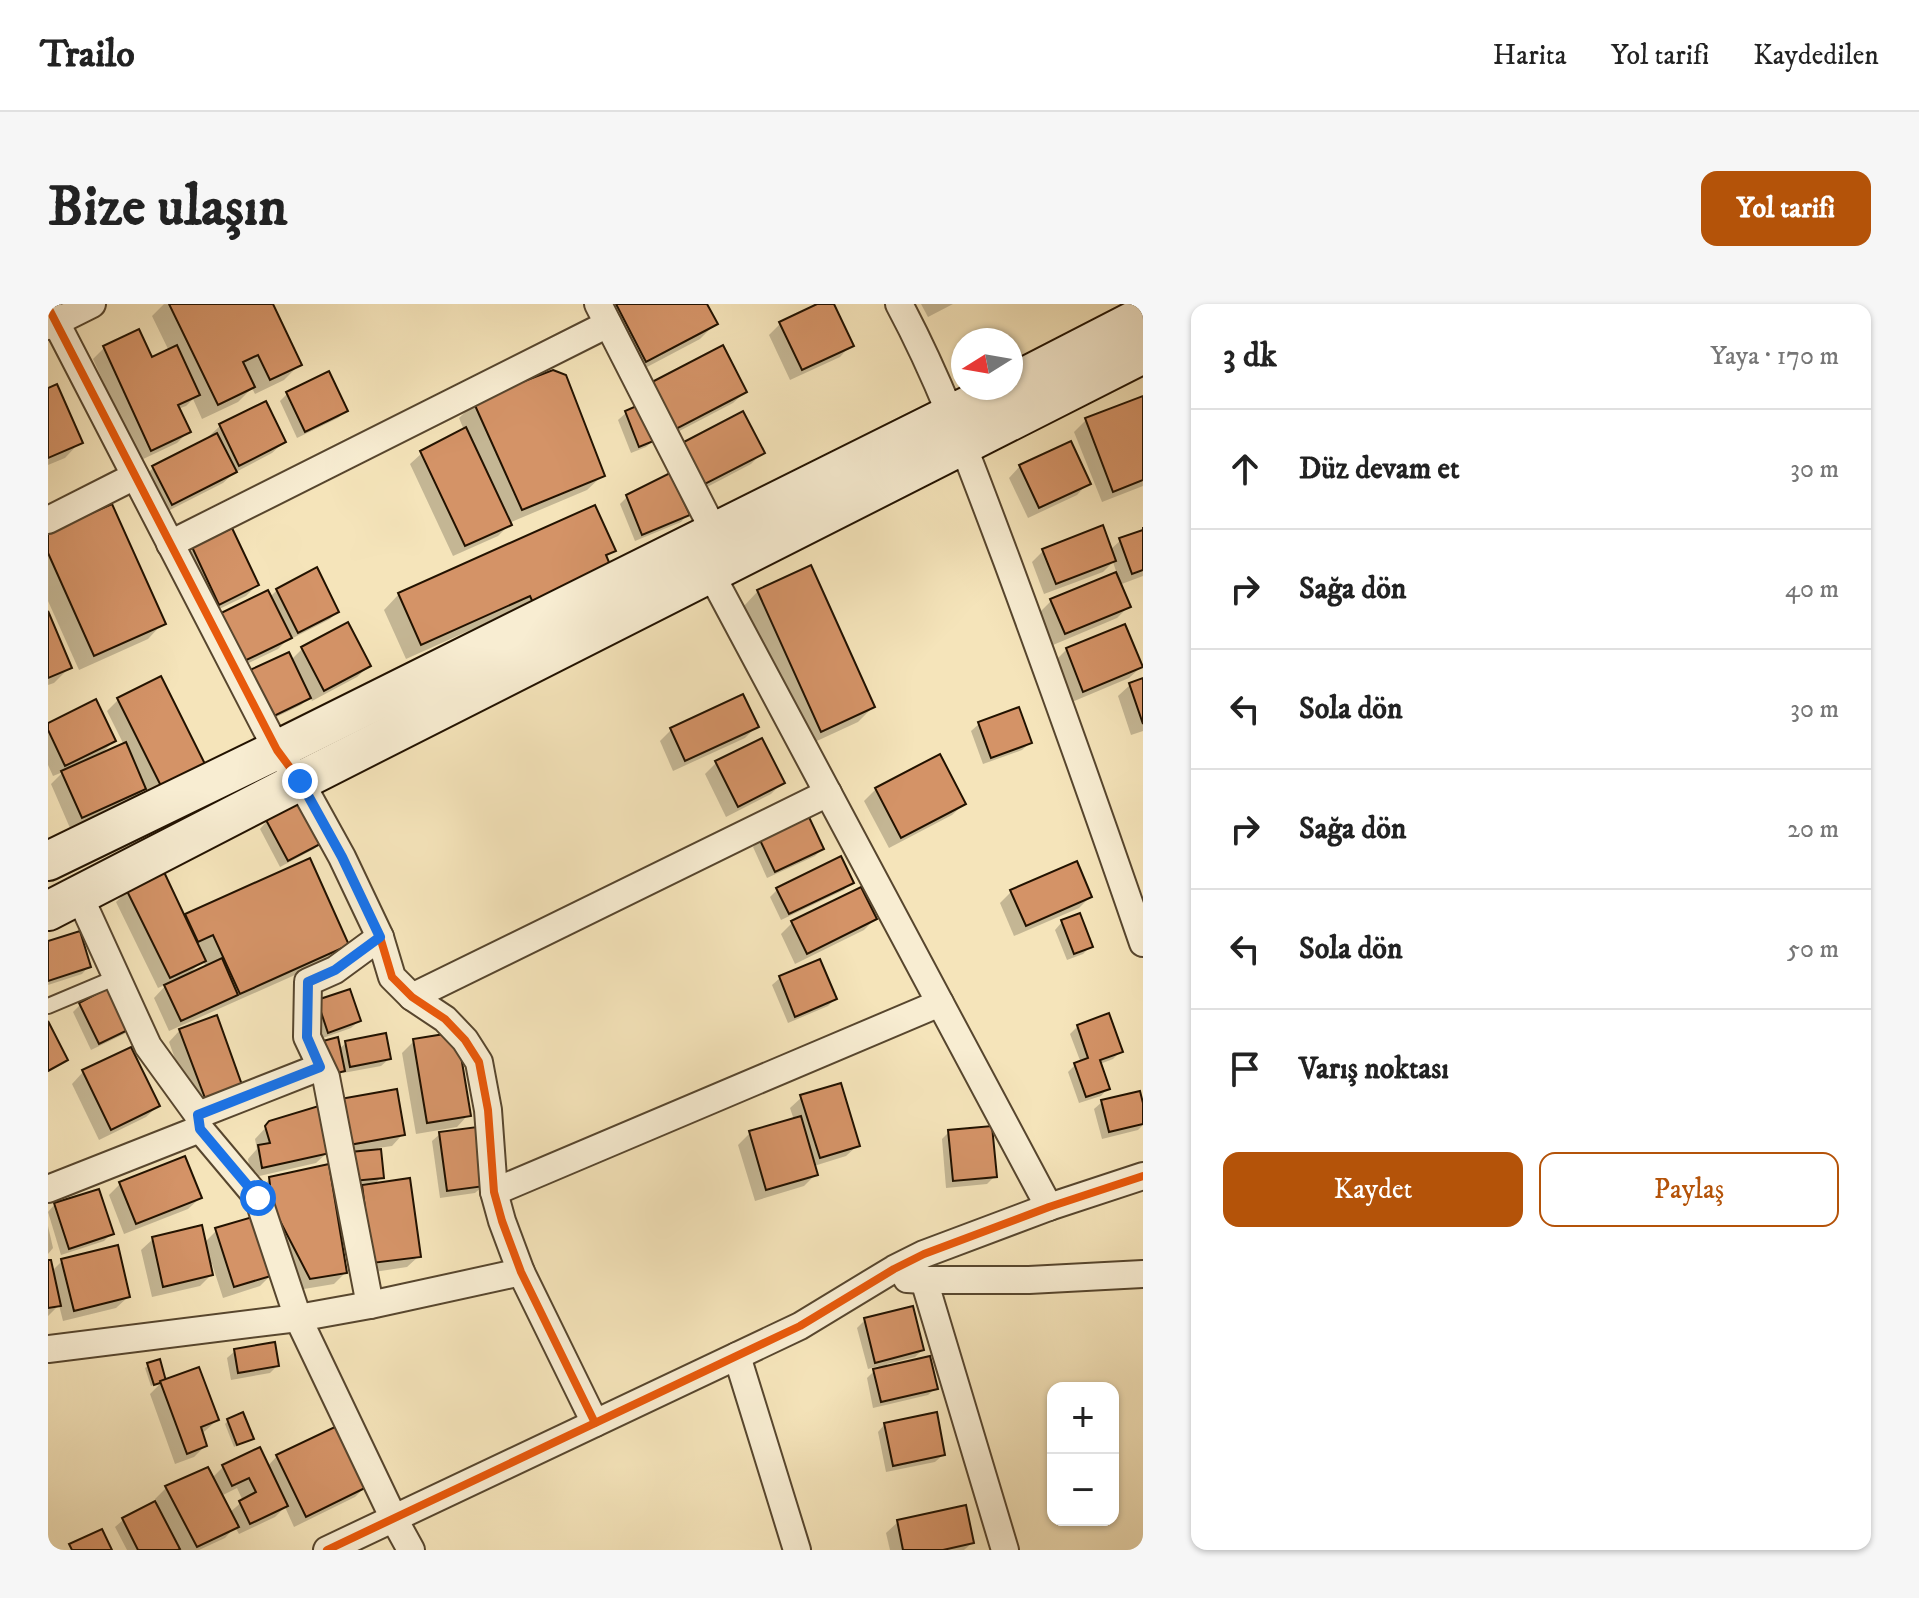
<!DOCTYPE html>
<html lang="tr">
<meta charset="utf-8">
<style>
:root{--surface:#fff;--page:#f6f6f6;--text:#222;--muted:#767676;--line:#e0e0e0;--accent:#b45309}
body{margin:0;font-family:"IM FELL DW Pica",serif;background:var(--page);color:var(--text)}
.controls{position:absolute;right:24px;bottom:24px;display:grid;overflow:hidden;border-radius:16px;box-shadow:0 2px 6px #0004}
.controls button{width:72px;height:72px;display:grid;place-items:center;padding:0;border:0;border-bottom:2px solid var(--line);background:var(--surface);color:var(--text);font:40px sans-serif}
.compass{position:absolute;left:903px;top:24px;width:72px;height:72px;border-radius:50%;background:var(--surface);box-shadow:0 2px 6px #0004;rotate:259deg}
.stop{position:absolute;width:24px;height:24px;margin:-18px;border:6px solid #1a73e8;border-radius:50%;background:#fff}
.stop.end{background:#1a73e8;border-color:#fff;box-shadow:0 2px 8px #0008}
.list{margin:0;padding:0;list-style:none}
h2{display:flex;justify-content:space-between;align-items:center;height:104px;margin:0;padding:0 32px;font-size:34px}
h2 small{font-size:26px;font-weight:400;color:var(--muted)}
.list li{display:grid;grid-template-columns:52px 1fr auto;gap:24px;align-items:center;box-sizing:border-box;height:120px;padding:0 32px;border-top:2px solid var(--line)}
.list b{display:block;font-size:30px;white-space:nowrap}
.list em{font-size:26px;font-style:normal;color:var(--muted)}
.actions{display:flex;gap:16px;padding:24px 32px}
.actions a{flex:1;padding:18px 0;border:2px solid var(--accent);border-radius:16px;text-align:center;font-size:28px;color:var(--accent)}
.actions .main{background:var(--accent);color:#fff}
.icon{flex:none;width:44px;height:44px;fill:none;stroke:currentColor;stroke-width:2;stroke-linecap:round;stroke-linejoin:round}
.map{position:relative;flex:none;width:1095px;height:1246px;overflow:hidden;border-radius:16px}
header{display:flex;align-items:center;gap:48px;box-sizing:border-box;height:112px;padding:0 40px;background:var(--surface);border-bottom:2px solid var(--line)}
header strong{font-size:38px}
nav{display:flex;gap:44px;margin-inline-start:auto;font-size:28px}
.intro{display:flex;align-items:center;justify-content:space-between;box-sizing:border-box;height:192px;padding:0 48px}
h1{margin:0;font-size:56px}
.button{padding:20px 36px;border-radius:16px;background:var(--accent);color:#fff;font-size:28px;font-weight:700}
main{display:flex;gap:48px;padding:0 48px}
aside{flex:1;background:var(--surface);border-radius:16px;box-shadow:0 2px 6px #0004}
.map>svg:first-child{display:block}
</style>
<header>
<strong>Trailo</strong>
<nav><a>Harita</a><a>Yol tarifi</a><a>Kaydedilen</a></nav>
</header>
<div class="intro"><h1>Bize ulaşın</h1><a class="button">Yol tarifi</a></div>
<main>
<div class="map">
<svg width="1095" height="1246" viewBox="0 0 1095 1246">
<rect width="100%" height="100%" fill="#f5e4ba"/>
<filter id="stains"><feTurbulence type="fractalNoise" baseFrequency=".0025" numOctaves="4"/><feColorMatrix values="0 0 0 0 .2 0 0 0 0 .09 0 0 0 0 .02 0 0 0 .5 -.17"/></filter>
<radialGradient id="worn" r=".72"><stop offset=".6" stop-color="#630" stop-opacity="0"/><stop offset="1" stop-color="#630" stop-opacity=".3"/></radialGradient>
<!-- shadow -->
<g fill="#0003" fill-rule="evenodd">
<polygon points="116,0 223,0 252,60 236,76 207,90 204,84 190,98 154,115 145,95 138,102 130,105 140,128 129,139 91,157 45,55 56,44 103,56 121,47 104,12"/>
<polygon points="545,0 657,0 667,20 652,35 582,72"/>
<polygon points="774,0 784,0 803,41 792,53 742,76 721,31 733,19"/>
<polygon points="873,0 905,0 880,13"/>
<polygon points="605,79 697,88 685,99 616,135"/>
<polygon points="0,86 32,138 17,154 0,161"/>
<polygon points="239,90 298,107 290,114 249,134 232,97"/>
<polygon points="1095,94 1095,182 1054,198 1026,128 1038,116"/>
<polygon points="426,99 555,171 539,186 461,219 462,220 450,232 405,252 362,160 374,149 416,126 411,114"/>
<polygon points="592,103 606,136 598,143 583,149 570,116 578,109"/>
<polygon points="172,122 236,138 224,149 186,169 175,179 112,211 94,175 105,164 161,135 160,133"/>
<polygon points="633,142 714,149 703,160 642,192"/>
<polygon points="972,162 1040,179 1029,191 980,214 961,174"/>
<polygon points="579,193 640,210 633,218 587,237 572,200"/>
<polygon points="1095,226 1095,272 1071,281 1080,303 1069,314 1005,341 992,308 1003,297 1069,270 1065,258 1055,268 996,290 984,258 995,247 1062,246 1073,236"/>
<polygon points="0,231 115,319 100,335 31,366 0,297"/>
<polygon points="145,245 209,281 198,292 159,311 134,256"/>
<polygon points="566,246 557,254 471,316 467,306 358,355 336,306 351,290"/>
<polygon points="229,286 289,308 282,315 243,335 242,333 230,345 178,370 222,293"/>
<polygon points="710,287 825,403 810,418 758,442 695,303"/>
<polygon points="0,312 22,363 6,379 0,381"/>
<polygon points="254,345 321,362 309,373 264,397 262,393 253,401 216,419 243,356"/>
<polygon points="1019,345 1093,363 1081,374 1024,398 1007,357"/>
<polygon points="1095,377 1095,427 1083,431 1070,392 1082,381"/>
<polygon points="71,395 159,470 106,502 97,484 85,496 22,524 3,480 15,468 5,472 0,461 0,421 66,437 51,452 76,441 59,407"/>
<polygon points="931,420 982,439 974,446 935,460 923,427"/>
<polygon points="708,423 697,434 625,467 612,437 623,426"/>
<polygon points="668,459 734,479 723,490 678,513 657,470"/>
<polygon points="828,485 916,500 904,511 841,544 816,497"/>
<polygon points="219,517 273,538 266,545 232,563 212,525"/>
<polygon points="712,536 774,545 767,552 719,574 705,543"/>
<polygon points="803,578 796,586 733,616 722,593 730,585"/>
<path d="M79,587l57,27 2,-2 161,28 -16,15 -162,72 -15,-33 13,-14 -9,4 -42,-86zM155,656l3,8 -18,7z"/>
<polygon points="963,588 1042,593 1031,604 966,632 952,599"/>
<polygon points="827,615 816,626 747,660 733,630 744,619"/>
<polygon points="1014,618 1043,642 1035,650 1019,656 1007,626"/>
<polygon points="0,639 41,662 34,670 0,681"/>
<polygon points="771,657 787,695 780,702 740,719 724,681 732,674"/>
<polygon points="270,698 311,717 303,724 272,735 262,705"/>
<polygon points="32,701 84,722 76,730 43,746 25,708"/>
<polygon points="1030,722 1073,747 1065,755 1052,760 1060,784 1053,792 1031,799 1020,768 1027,761 1033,759 1022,730"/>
<polygon points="132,726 191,781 145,805 121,738"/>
<polygon points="366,737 420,811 409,823 368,830 354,749"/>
<polygon points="298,739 341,755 333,762 295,769 294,767 292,770 279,773 290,746"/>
<polygon points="35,768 110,802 98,813 51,836 24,780"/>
<polygon points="754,793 810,841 798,852 766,862 768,870 756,882 707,897 690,841 702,829 746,816 742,804"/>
<polygon points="1054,798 1095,807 1095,821 1090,826 1054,835 1046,805"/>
<polygon points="282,809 355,830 344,842 330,844 333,873 326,881 371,952 359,963 313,970 303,894 315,882 298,884"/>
<polygon points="222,819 280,848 268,859 203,874 200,855 209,845 207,835"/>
<polygon points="901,828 947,872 939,880 898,884 894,835"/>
<polygon points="392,830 435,882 427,889 392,894 384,837"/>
<polygon points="222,875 297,969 286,980 250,986 210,886"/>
<polygon points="72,880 152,894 140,905 76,930 61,891"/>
<polygon points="7,900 63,930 56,937 13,951 0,908"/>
<polygon points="0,922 5,944 0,950"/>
<polygon points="169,926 224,970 212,982 175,994 164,960 161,960 163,971 152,982 104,993 93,946 105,935 156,939"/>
<polygon points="14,957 80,993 68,1004 15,1017 11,1001 0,1012 0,959 4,967"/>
<polygon points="817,1016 874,1046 867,1053 839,1060 840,1064 888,1084 880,1091 825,1104 819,1074 831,1062 820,1065 809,1024"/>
<polygon points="187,1047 229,1062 222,1069 183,1076 179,1054"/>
<polygon points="101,1061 116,1078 169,1116 157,1127 153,1129 157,1142 146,1153 127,1160 102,1090 115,1077 103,1082 97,1064"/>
<polygon points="180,1117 204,1134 186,1143 177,1120"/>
<polygon points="837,1120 895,1151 887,1158 838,1168 830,1128"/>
<path d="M211,1146l8,17 10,-11 89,30 -11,11 -61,30 -9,-20 -10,10 -36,17 -4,-7 -10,11 -26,12h-18l-1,-4 -4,4h-49l-12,-23 8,-7 34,-18 -2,-3 11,-11 45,-9 12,-12zM189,1184l6,13 -14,12 -8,-17z"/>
<polygon points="850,1218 924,1239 916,1246 842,1246 838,1229"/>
</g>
<!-- building -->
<g fill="#d49367" stroke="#221200" stroke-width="2">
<polygon points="121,0 225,0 254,61 222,76 210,51 195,58 207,83 170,101"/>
<polygon points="568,0 659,0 670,20 598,58"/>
<polygon points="769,0 786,0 806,42 754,66 731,18"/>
<polygon points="91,25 104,53 129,41 152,91 130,101 143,128 103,147 55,42"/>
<polygon points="675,41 699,88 628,125 604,78"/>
<polygon points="505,66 518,71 557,172 474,206 425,97"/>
<polygon points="281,67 300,107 257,128 238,88"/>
<polygon points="9,80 35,139 0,154 0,84"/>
<polygon points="1095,92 1095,176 1065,188 1037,114"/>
<polygon points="218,97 238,138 191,162 171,120"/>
<polygon points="593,100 608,136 591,143 577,107"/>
<polygon points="695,107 717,149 653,182 632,140"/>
<polygon points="418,123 464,221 417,242 372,147"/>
<polygon points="169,129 189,168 124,201 104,162"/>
<polygon points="1023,137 1043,180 991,204 971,161"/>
<polygon points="622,169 642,211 594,231 578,191"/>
<polygon points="64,200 118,320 46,352 0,249 0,229"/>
<polygon points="547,201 568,247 558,251 565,268 487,303 482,292 373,341 350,289"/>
<polygon points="1055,221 1068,257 1008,280 994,245"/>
<polygon points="1095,223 1095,266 1084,270 1071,234 1095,226"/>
<polygon points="184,224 211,281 171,301 144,243"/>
<polygon points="763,261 827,403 773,428 709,286"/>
<polygon points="269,263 291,308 250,329 228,285"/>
<polygon points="1068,268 1083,303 1017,330 1002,295"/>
<polygon points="220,286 244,334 190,360 167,312"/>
<polygon points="0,307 24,364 0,374"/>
<polygon points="300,318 323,362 276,387 253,343"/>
<polygon points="1077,320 1095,363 1035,388 1018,344"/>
<polygon points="241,348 263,394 224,413 202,366"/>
<polygon points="113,372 162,470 118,492 69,394"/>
<polygon points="1095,374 1095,420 1081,379"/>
<polygon points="695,390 711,423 637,457 622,424"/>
<polygon points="48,395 68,437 17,462 0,426 0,419"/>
<polygon points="971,403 984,439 943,454 930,418"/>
<polygon points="714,434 737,479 690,503 667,457"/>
<polygon points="78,438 98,485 34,514 13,467"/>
<polygon points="892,450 918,500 853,534 827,484"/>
<polygon points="254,497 276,538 240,557 218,516"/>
<polygon points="760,511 776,545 727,568 711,534"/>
<polygon points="793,552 806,579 741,610 728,584"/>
<polygon points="262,554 301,641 192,690 165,631 150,638 137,610"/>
<polygon points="1029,557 1044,593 978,622 962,586"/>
<polygon points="116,568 158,657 122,674 78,585"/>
<polygon points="813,583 829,615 759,650 743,617"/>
<polygon points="1032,609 1045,643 1026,650 1013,616"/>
<polygon points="32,627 43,663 0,677 0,637"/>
<polygon points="174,654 190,691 133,717 116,681"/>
<polygon points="772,655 789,695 747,713 731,672"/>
<polygon points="65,681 86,723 51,740 31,699"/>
<polygon points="302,685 313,717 280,729 269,696"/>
<polygon points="1061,709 1075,748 1052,756 1062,785 1038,793 1026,759 1040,754 1029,721"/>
<polygon points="169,711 194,781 157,794 131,725"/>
<polygon points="0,717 20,756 0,767"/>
<polygon points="409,728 423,812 379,819 365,735"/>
<polygon points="338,729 343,755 302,763 297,737"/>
<polygon points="290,733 297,767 282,771 275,737"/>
<polygon points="83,743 112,802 63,826 34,766"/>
<polygon points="793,779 812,842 772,854 752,791"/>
<polygon points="349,785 357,831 301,841 292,795"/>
<polygon points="1092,787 1095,799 1095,820 1061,828 1053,796"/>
<polygon points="274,801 282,849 214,864 210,841 222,839 217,822 221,817"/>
<polygon points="753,812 770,871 718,886 701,827"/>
<polygon points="944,822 949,873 905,877 900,826"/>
<polygon points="429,823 437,882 399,887 391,828"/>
<polygon points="333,845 336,874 305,877 302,848"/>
<polygon points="137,852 154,894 88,920 71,878"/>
<polygon points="281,860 299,969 262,975 215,884 222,881 221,873"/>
<polygon points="362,874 373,953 324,959 314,881"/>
<polygon points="51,885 66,930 21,945 6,899"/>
<polygon points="208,912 226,971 186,983 167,924"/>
<polygon points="154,921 165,971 115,983 104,933"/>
<polygon points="70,941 82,993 26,1007 13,955"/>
<polygon points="0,956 3,956 13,1002 0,1004"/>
<polygon points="865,1002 876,1046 827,1059 816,1014"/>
<polygon points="227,1038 231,1062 190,1069 186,1045"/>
<polygon points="882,1052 890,1085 833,1098 825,1065"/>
<polygon points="112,1055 118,1077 106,1081 99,1059"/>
<polygon points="151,1063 171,1116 153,1123 159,1142 139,1150 112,1077"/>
<polygon points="195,1108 206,1135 189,1141 179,1115"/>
<polygon points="889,1108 897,1151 845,1162 836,1119"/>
<polygon points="291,1121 321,1182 258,1213 228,1151"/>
<polygon points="212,1143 240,1202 202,1220 191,1197 208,1188 201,1174 184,1182 174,1161"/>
<polygon points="160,1163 191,1223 149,1243 117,1182"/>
<polygon points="107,1197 132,1245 130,1246 90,1246 74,1214"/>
<polygon points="918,1201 926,1239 895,1246 855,1246 849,1216"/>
<polygon points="54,1225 64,1246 24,1246 21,1240"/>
</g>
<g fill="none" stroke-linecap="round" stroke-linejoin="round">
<!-- lane casing -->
<g stroke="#57462e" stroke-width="18">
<polyline id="lane" points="0,702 69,673"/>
</g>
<!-- street casing -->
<g stroke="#57462e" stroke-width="30">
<g id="street">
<polyline points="550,0 667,229"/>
<path d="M851,0c44,82 75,170 108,257 47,127 92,254 136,382"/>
<polyline points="0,3 229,446 252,477 294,553 332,633 344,673 364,693 397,715 417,736 431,758 440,806 446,888 454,917 473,968 547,1119"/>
<polyline points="0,22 44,0"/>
<polyline points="0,216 87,172"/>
<polyline points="122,240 560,20"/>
<polyline points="663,270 1001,903"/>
<polyline points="31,591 100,742 150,811 152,825 210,894 250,1014 346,1215 363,1246"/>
<polyline points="364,693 780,489"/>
<polyline points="150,811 272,763"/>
<polyline points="0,885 152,825"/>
<polyline points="446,888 892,699"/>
<polyline points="859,975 876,976 981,976 1095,970"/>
<polyline points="876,976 957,1246"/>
<polyline points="322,1001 278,773 259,733 260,678 287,666 332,633"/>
<polyline points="0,1045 250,1014 322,1001 473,968"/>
<polyline points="689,1052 749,1246"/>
<polyline points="279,1246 752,1022 846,965 876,950 1001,903 1095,872"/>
</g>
</g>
<!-- secondary casing -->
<g stroke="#221200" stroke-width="42">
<g id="secondary">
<polyline points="963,80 1095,12"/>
<polyline points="0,557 229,446 956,84"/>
<polyline points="0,607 252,477 1095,50"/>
</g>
</g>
<!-- lane -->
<use href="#lane" stroke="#f8edd2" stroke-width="14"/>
<!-- street -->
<use href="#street" stroke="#f8edd2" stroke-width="26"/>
<!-- secondary -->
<use href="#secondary" stroke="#f8edd2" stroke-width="38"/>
<!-- cycleway casing -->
<g stroke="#f8edd2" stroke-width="13">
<g id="cycleway">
<polyline points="0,3 229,446 252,477 294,553 332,633 344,673 364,693 397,715 417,736 431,758 440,806 446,888 454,917 473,968 547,1119"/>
<polyline points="279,1246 752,1022 846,965 876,950 1001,903 1095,872"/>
</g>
</g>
<!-- cycleway -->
<use href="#cycleway" stroke="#e8590c" stroke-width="8"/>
</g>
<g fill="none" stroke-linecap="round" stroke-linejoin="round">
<!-- route -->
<polyline stroke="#1a73e8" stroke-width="10" points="210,894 152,825 150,811 272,763 259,733 260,678 287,666 332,633 294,553 252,477"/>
</g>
<rect width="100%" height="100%" filter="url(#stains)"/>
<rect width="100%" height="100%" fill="url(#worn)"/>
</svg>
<div class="controls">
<button>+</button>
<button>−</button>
</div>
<svg class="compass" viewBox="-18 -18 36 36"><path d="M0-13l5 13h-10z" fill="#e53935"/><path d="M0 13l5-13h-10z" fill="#767676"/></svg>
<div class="stop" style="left:210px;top:894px"></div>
<div class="stop end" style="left:252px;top:477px"></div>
</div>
<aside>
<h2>3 dk<small>Yaya · 170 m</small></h2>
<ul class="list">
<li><svg class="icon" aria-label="ahead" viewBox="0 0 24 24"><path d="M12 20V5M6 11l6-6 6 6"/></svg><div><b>Düz devam et</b></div><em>30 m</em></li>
<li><svg class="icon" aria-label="right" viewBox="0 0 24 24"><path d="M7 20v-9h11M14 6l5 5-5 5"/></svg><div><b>Sağa dön</b></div><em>40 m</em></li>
<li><svg class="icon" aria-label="left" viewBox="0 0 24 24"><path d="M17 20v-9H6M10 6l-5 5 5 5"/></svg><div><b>Sola dön</b></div><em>30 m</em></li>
<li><svg class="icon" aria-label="right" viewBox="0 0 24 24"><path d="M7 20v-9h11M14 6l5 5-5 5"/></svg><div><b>Sağa dön</b></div><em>20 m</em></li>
<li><svg class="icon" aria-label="left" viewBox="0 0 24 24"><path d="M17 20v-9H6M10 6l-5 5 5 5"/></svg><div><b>Sola dön</b></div><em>50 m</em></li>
<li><svg class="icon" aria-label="arrive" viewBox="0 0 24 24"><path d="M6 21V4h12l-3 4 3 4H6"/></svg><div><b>Varış noktası</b></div></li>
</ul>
<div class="actions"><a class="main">Kaydet</a><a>Paylaş</a></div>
</aside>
</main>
